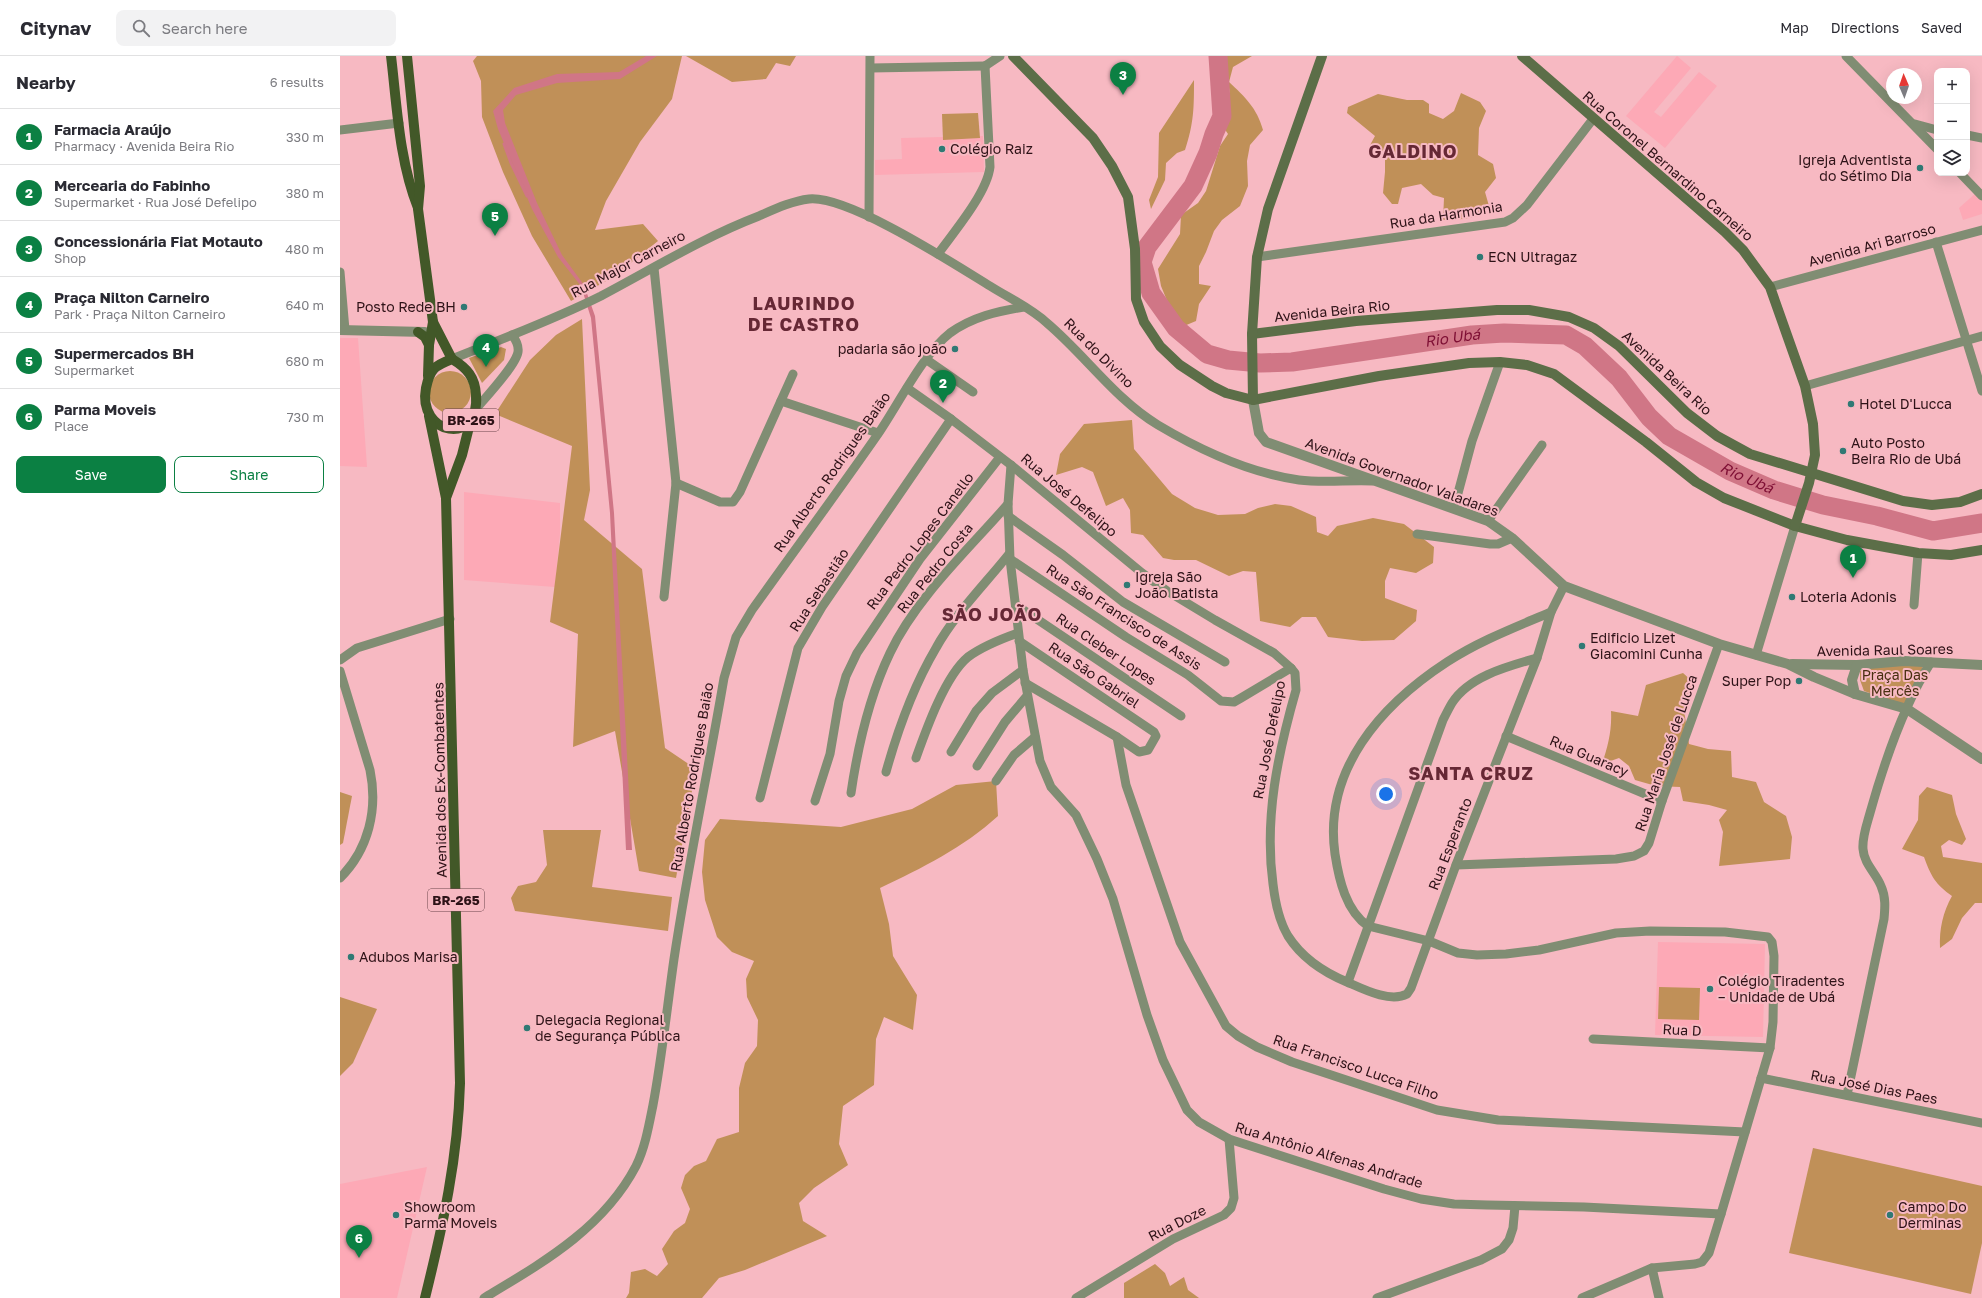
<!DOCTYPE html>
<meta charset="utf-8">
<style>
:root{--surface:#fff;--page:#f2f2f3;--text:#2b2b33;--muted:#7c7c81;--line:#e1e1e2;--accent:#0b8043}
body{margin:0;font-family:"Golos Text",sans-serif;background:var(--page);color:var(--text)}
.controls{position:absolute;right:12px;top:12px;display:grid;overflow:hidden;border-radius:8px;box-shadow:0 4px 16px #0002}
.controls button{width:36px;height:36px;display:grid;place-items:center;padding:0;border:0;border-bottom:1px solid var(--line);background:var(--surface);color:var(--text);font:20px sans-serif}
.compass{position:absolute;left:1546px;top:12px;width:36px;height:36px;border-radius:50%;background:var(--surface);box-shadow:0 4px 16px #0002;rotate:358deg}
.you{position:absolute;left:1046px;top:738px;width:14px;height:14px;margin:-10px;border:3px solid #fff;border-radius:50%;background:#1a73e8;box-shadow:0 0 0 6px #1a73e833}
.badge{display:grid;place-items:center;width:26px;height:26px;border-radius:50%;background:var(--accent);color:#fff;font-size:13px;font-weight:700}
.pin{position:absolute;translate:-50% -33px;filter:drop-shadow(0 1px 2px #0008)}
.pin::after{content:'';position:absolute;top:21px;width:14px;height:12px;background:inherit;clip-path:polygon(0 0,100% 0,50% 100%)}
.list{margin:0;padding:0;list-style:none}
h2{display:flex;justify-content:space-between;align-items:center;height:52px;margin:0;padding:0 16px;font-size:17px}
h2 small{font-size:13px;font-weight:400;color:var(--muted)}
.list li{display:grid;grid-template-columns:26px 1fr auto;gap:12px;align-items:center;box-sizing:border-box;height:56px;padding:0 16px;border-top:1px solid var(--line)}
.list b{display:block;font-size:15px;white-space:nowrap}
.list p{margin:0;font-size:13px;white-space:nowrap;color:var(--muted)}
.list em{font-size:13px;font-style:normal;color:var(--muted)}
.actions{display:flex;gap:8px;padding:12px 16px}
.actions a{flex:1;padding:9px 0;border:1px solid var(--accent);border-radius:8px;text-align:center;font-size:14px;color:var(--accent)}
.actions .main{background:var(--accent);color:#fff}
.icon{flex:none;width:22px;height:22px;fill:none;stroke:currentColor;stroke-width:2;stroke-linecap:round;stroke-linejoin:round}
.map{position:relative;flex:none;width:1642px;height:1242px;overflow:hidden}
header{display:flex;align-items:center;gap:24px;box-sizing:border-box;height:56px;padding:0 20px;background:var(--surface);border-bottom:1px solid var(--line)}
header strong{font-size:19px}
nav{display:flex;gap:22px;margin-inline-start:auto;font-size:14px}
.search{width:280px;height:36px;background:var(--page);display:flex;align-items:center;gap:10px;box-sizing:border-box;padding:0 14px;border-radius:8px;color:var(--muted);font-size:15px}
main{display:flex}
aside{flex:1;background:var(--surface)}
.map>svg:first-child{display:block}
</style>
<header>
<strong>Citynav</strong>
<div class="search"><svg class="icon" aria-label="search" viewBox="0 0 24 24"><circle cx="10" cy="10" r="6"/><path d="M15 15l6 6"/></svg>Search here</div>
<nav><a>Map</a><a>Directions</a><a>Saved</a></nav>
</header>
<main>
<aside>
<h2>Nearby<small>6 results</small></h2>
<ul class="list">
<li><span class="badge">1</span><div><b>Farmacia Araújo</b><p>Pharmacy · Avenida Beira Rio</p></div><em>330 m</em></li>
<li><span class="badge">2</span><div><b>Mercearia do Fabinho</b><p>Supermarket · Rua José Defelipo</p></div><em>380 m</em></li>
<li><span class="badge">3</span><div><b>Concessionária Fiat Motauto</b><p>Shop</p></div><em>480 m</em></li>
<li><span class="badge">4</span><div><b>Praça Nilton Carneiro</b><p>Park · Praça Nilton Carneiro</p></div><em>640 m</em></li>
<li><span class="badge">5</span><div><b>Supermercados BH</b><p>Supermarket</p></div><em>680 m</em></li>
<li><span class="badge">6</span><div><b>Parma Moveis</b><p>Place</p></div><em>730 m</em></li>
</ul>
<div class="actions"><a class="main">Save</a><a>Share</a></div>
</aside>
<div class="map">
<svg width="1642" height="1242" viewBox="0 0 1642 1242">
<rect width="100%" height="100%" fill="#f7b9c2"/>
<!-- built -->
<g fill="#fda9b6">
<polygon points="1337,0 1351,12 1314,56 1321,61 1359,16 1377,30 1325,92 1286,60"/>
<polygon points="643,80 644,116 535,119 535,104 562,103 561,82"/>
<polygon points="1637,136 1642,142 1642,158 1623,164 1619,152"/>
<polygon points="0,282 18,282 27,411 0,410"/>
<polygon points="124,436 220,447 220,478 215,531 124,524"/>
<polygon points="1318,886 1425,888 1423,981 1315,979"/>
<polygon points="87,1111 57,1242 0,1242 0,1128"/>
</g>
<!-- green -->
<g fill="#c09058">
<polygon points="137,0 342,0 332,43 300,86 266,145 255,174 303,168 318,185 273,221 231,245 192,180 163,116 142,61 141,25 133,5"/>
<polygon points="346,0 456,0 450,10 436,7 426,23 392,26"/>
<path d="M884,0h28l-19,11 -4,15c16,15 28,26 34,48l-13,15 -3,16 1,25 -8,20 -18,14 -8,11 -8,21 -7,14v18l12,2 -12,18 -3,17 -12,5 -16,-23 -7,-17 -3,-17 22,-35 1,-19 17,-12 8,-12 14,-45 8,-12 -4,-6 6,-34z"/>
<path d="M854,24c0,27 0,43 -9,70l-8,3 -11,10 -1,17 -14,29 -2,-9 9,-23 1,-44z"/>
<polygon points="1121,37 1140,46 1146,55 1139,72 1138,99 1153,108 1156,122 1145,136 1151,157 1124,163 1103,164 1104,142 1093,139 1081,128 1062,132 1058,148 1052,148 1043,137 1045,116 1045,94 1032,99 1029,91 1035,80 1007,57 1008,51 1038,38 1067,44 1083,44 1089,48 1089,57 1103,63 1114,55"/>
<polygon points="638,57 640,82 603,84 602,58"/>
<polygon points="242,263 250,434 244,464 302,513 325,692 356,713 336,822 299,815 275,675 233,691 238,578 210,566 232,390 155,358 190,304 216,279"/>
<polygon points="161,291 166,293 164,304 142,327 129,302"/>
<circle cx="110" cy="336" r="21"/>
<polygon points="792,364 794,393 832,438 855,452 878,459 905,458 918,452 935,448 951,450 976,461 977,476 988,480 997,470 1033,462 1064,468 1094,491 1093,507 1076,517 1050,512 1045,525 1045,542 1077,554 1076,565 1054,584 1022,585 988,581 976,561 962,561 950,571 920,565 916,516 903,515 889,520 856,504 834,504 823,502 803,479 791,477 790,454 783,442 766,450 753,416 742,411 716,419 720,398 744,368"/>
<polygon points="1584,608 1567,650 1524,635 1520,624 1520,615 1527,610"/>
<path d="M1343,617l10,9 -9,28 5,34 19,5 23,2 1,26 24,5 8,20 22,14 6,21 -2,22 -71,7 4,-34 -4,-12 8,-10 -18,-5 -26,-4 -3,-14 -24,-1 -21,-6 -6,-14 -10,-8 -17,6c6,-18 10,-33 9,-53l27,5 8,-31z"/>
<path d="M656,725l2,35c-35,32 -76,52 -118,72l9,36 4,32 24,39 -4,35 -29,-13 -8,22 -2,46 -31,21 -4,38 9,21 -34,23 -15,15 4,18 24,15 -82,34 -26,8 -17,20h-76l3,-5 2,-21 14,-3 12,7 11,-12 -6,-15 12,-18 11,-8 5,-14 -9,-21 4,-13 9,-9 12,-5 11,-22 22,-7v-44l6,-25 12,-17 1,-26 -11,-23 -1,-18 8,-18 -22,-9 -15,-15 -12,-37 -3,-28 3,-32 15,-21 121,8 71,-18 44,-24z"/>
<path d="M1587,731l25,8 4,19 10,25 -4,6 -13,-5 -8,6 2,11 39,6v40h-7l-13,15 -10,21 -12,9c-1,-19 3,-36 12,-52 -17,-12 -21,-20 -28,-39l-22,-8 16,-29 1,-24z"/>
<polygon points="0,736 12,740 3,787 0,789"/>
<polygon points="203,774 261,774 252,831 332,841 328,875 175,855 171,842 178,830 196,826 207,809"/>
<polygon points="1319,931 1360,932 1359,964 1318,963"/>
<polygon points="0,941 37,953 13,1007 0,1020"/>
<polygon points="1473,1092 1642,1130 1642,1187 1631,1238 1449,1197"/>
<polygon points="815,1208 825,1217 830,1230 844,1221 848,1234 859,1242 784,1242 784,1227"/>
</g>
<!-- water -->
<polygon fill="#d07686" points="306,0 317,0 280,23 217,27 176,39 163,54 165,67 197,147 222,199 244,229 255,260 274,457 292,794 286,794 270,457 251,262 241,230 218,201 192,153 158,73 153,55 174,32 217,18 279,16"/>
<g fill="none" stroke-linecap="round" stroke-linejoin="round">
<!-- stream -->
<polyline stroke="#d07686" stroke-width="3" points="164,88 171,107 187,140"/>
<!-- river -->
<path stroke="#d07686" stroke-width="19" id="s1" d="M878,0l4,60 -8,18 -6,19 -15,33 -46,61 -5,15 9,31 25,35 31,26 21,6 32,3 32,-1 180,-27 32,-2 62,2 19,11 34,32 30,39 20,19 61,35 44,19 49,15 54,11 56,15 49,-8"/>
<!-- minor -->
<g stroke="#808d73" stroke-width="9">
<polyline points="1506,0 1597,93"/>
<polyline points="645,10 660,0"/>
<polyline points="531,12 645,10"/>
<polyline points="1575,68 1597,74"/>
<polyline points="0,74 59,67"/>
<polyline points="1627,79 1642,82"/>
<polyline points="1620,117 1642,140"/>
<polyline points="529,161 530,0"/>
<polyline points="1596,186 1642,335"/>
<path d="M598,198c16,-22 49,-61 52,-87l-5,-101"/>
<polyline points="917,201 1165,166 1173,162 1187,149 1253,63"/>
<polyline points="314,212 336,427 324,541"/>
<polyline points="0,216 5,274"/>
<polyline points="1430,231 1642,174"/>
<path d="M112,303c50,-20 101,-39 149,-63 53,-28 103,-59 158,-80 16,-7 33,-15 50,-17 39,-4 145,65 181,87 19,12 41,22 57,37 38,32 68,76 111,102 42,25 92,48 141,55 23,3 49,0 73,1"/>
<polyline points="587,304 633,336"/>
<polyline points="1465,330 1642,280"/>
<path d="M567,332l44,31 60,46 131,108 25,18 48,29 59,33 17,15 4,5 1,17c-18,63 -32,128 -23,194 2,17 6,37 15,52 14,22 35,36 59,46 16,7 43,21 60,12l4,-6 45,-123 81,-207 14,-46"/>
<polyline points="441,345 538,377"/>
<path d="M136,353c10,-12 40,-44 42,-57 1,-7 -2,-12 -6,-17"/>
<path d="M671,409l-3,39 2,55 13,111 17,91 11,26 25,28 21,44 16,40 34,116 16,45 24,50 12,12 30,17 155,50 37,10 33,5 33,1 97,2 137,7 49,-166 3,-26 1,-66 -2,-14 -4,-5 -43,-5 -75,-1 -34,2 -77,17 -33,4 -29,1 -19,-2 -29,-12 -61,-15c-22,-15 -29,-46 -33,-72 -12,-84 46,-149 112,-192 32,-21 69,-35 104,-50l13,-26"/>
<polyline points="336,427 380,446 393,446 400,436 453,318"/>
<polyline points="1114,452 1132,385 1160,306"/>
<polyline points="668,460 723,499 783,546 885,606"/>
<polyline points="1148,465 1202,389"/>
<polyline points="1077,478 1150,488 1158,488 1172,482"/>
<polyline points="670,503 786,581 848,619 881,645 894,646 901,642 951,612"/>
<polyline points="676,549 841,660"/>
<polyline points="1574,549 1578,497"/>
<polyline points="679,585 814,676 816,680 808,694 799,696 777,681 685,627"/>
<polyline points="1416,599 1455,470"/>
<polyline points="0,604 17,592 110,563"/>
<path d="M0,615l30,99c8,39 -1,79 -30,108"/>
<polyline points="1166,680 1322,745"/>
<polyline points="777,681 786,729 840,886 886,970 898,980 917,991 952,1006 1097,1054 1158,1064 1405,1076"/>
<polyline points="611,696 636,655 652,637 683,614"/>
<path d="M576,702c10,-28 29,-82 52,-101 15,-11 33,-18 50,-24"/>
<polyline points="637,710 665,666 687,640"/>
<path d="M546,716c12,-43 27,-85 50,-124 18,-33 50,-65 73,-94"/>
<polyline points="656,725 674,699 695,681"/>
<path d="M511,737c7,-48 18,-96 39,-140 26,-55 78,-103 118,-149"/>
<polyline points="420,742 458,592 482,551 611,363"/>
<polyline points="475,745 490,698 499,645 506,620 517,597 580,503 660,401"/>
<polyline points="1116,809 1276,803 1294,800 1304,795 1309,787 1322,745 1379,588"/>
<path d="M1008,926l95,-262c3,-6 6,-12 9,-17 17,-27 57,-37 85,-45"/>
<polyline points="1253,983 1430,992"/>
<polyline points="1421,1022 1642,1067"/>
<path d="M1507,1039l37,-176c1,-11 2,-22 -3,-33 -5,-13 -17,-22 -18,-37 -1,-12 4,-25 7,-36 14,-50 33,-107 61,-151"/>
<polyline points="1312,1212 1319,1242"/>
<path d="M144,1242c58,-35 119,-69 152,-132 9,-18 13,-41 17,-61 9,-48 14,-97 21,-146 14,-94 34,-187 50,-281l12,-41 16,-27c42,-59 85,-117 126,-176 20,-29 45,-80 72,-101 22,-16 48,-22 74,-26"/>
<polyline points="736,1242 833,1183 884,1159 891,1152 894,1142 889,1083"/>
<polyline points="1037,1242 1141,1204 1162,1193 1169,1184 1173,1172 1175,1150"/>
<polyline points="1242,1242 1312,1212 1355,1208 1362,1206 1369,1197 1381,1158"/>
</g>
<!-- tertiary -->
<g stroke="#808d73" stroke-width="10">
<polyline points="0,274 85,276"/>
<polyline points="913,344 919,377 926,386 1148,465 1172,482 1224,530 1379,588 1448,608 1474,621 1515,638 1567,653 1642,703"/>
<polyline points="1452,608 1517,609 1564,605 1642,609"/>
<polyline points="1515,638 1512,624 1517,609"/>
</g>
<!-- secondary -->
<g stroke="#5c6e48" stroke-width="10">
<polyline points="673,0 753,82 772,110 788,141 795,193 796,243 804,266 820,290 840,309 872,330 886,337 913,344 1039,320 1129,307 1160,306 1187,309 1214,318 1306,386 1356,426 1384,442 1455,470 1507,484 1578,497 1611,499 1642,494"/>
<polyline points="1182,0 1385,176 1403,194 1430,231 1465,330 1473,368 1475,399 1469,427 1455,470"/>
<polyline points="912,278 1016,265 1157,254 1189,254 1229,261 1254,272 1279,290 1347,357 1377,380 1410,398 1563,445 1592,449 1620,446 1642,438"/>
<polyline points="913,344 912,278 917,201 928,153 982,0"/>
</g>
<!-- primary -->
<g stroke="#425828" stroke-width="10">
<path d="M51,0c6,50 8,104 27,152"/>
<polyline points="67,0 80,130 78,153 93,266 112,303"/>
<polyline points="78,276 85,281 89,289"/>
<path d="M112,303c15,9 23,18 24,36 4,52 -59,40 -50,-7 4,-19 8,-22 26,-29z"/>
<polyline points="88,320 89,289 93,266"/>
<polyline points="106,442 122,399 130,367"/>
<path d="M85,1242c18,-73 33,-140 35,-215l-14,-585 -17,-82"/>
</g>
</g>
<!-- markers -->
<g fill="#307974" stroke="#f7b9c2" stroke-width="1.5">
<circle cx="602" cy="93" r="4"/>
<circle cx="1580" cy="112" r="4"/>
<circle cx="1140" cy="201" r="4"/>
<circle cx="124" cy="251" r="4"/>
<circle cx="615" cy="293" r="4"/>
<circle cx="1511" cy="348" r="4"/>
<circle cx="1503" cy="395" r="4"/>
<circle cx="787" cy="529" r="4"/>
<circle cx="1452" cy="541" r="4"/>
<circle cx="1242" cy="590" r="4"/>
<circle cx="1459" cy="625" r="4"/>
<circle cx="11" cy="901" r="4"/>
<circle cx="1370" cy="933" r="4"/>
<circle cx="187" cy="972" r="4"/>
<circle cx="56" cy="1159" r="4"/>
<circle cx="1550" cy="1159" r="4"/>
</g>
<g text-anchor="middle" stroke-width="4" stroke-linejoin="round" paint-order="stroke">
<!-- shield labels -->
<g fill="#f7b9c2" stroke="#6a444a" stroke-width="1">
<rect x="103" y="353" width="56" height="22" rx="3"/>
<rect x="88" y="833" width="56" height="22" rx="3"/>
</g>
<g font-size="13" font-weight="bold" fill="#2e1217">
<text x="131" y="369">BR-265</text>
<text x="116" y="849">BR-265</text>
</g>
<!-- poi labels -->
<g font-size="14" fill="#2e1217" stroke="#f7b9c2" text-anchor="start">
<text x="610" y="98">Colégio Raiz</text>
<text x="1572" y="109" text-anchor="end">Igreja Adventista<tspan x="1572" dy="16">do Sétimo Dia</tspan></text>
<text x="1148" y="206">ECN Ultragaz</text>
<text x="116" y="256" text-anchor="end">Posto Rede BH</text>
<text x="607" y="298" text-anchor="end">padaria são joão</text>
<text x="1519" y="353">Hotel D'Lucca</text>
<text x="1511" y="392">Auto Posto<tspan x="1511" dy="16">Beira Rio de Ubá</tspan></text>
<text x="795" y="526">Igreja São<tspan x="795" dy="16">João Batista</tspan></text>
<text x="1460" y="546">Loteria Adonis</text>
<text x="1250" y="587">Edificio Lizet<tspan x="1250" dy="16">Giacomini Cunha</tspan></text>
<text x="1451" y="630" text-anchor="end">Super Pop</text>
<text x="19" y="906">Adubos Marisa</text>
<text x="1378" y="930">Colégio Tiradentes<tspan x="1378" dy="16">– Unidade de Ubá</tspan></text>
<text x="195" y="969">Delegacia Regional<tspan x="195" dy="16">de Segurança Pública</tspan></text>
<text x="64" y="1156">Showroom<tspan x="64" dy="16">Parma Moveis</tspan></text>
<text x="1558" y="1156">Campo Do<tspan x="1558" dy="16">Derminas</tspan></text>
</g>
<!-- street labels -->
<g font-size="14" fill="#2e1217" stroke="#f7b9c2">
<text transform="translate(1328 110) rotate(41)" y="5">Rua Coronel Bernardino Carneiro</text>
<text transform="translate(1106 159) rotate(-9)" y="5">Rua da Harmonia</text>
<text transform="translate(1532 189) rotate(-15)" y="5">Avenida Ari Barroso</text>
<text transform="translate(288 208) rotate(-28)" y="5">Rua Major Carneiro</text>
<text transform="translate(992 255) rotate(-6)" y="5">Avenida Beira Rio</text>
<text transform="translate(759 297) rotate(45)" y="5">Rua do Divino</text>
<text transform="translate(1327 317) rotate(43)" y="5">Avenida Beira Rio</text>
<text transform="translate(492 416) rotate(-55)" y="5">Rua Alberto Rodrigues Baião</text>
<text transform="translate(1062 421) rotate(20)" y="5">Avenida Governador Valadares</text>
<text transform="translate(729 439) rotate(40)" y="5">Rua José Defelipo</text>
<text transform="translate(580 485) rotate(-53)" y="5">Rua Pedro Lopes Canello</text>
<text transform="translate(595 512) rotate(-51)" y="5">Rua Pedro Costa</text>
<text transform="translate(479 534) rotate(-57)" y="5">Rua Sebastião</text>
<text transform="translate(784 561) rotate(33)" y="5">Rua São Francisco de Assis</text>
<text transform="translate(766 593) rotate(34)" y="5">Rua Cleber Lopes</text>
<text transform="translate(1545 594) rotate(-1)" y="5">Avenida Raul Soares</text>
<text transform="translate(754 619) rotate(34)" y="5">Rua São Gabriel</text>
<text transform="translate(929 684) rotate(-79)" y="5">Rua José Defelipo</text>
<text transform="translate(1326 697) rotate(-71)" y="5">Rua Maria José de Lucca</text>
<text transform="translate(1249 700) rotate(23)" y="5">Rua Guaracy</text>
<text transform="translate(352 721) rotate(-80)" y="5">Rua Alberto Rodrigues Baião</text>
<text transform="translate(100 724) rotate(-91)" y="5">Avenida dos Ex-Combatentes</text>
<text transform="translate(1110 788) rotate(-69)" y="5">Rua Esperanto</text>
<text transform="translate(1342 974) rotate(3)" y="5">Rua D</text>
<text transform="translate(1016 1011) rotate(19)" y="5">Rua Francisco Lucca Filho</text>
<text transform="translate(1534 1031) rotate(11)" y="5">Rua José Dias Paes</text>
<text transform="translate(989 1099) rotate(17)" y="5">Rua Antônio Alfenas Andrade</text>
<text transform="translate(837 1167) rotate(-27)" y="5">Rua Doze</text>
</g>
<!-- park labels -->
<g font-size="14" fill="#482f10" stroke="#f7b9c2">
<text x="1555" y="624">Praça Das<tspan x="1555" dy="16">Mercês</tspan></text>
</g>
<!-- water labels -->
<g font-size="15" font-style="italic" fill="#7e0f34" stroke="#f7b9c2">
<text dy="5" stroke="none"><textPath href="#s1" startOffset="592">Rio Ubá</textPath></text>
<text dy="5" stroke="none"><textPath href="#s1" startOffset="940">Rio Ubá</textPath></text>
</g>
<!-- district labels -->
<g font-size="18" font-weight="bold" letter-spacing="1" fill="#662835" stroke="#f7b9c2">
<text x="1073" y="102">GALDINO</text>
<text x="464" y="254">LAURINDO<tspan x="464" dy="21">DE CASTRO</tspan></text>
<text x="652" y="565">SÃO JOÃO</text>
<text x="1131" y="724">SANTA CRUZ</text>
</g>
</g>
</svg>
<div class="controls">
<button>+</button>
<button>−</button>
<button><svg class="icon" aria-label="layers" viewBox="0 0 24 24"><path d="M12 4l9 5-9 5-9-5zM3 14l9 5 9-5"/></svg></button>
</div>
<svg class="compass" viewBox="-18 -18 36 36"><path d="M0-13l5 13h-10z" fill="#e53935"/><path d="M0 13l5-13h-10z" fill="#7c7c81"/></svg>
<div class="you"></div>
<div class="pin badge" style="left:1513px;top:522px">1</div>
<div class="pin badge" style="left:603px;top:347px">2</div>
<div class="pin badge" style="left:783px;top:39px">3</div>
<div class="pin badge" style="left:146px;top:311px">4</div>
<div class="pin badge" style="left:155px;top:180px">5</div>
<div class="pin badge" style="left:19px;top:1202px">6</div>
</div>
</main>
